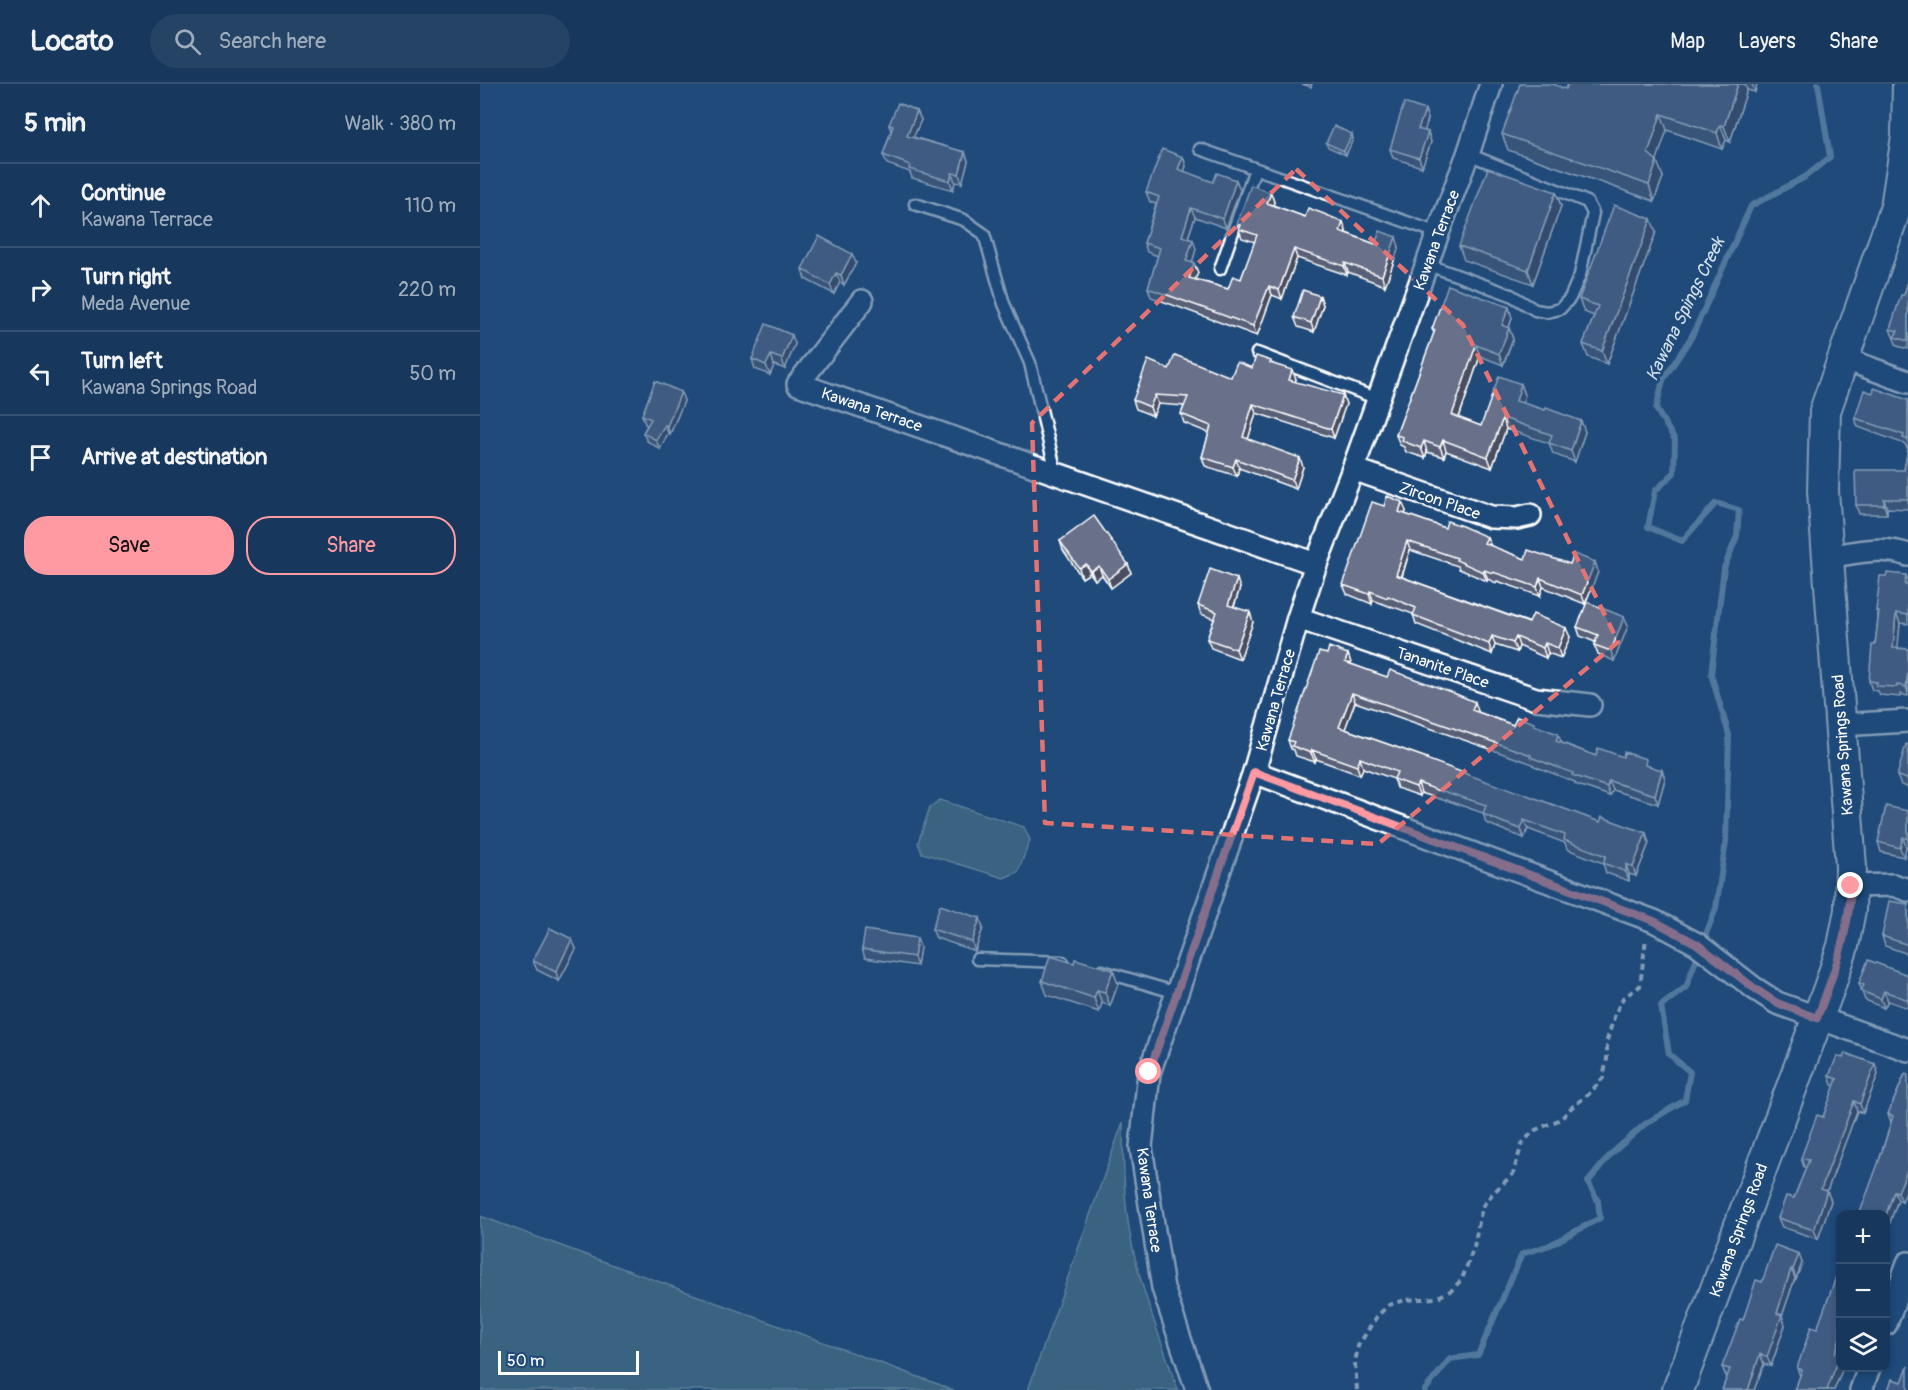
<!DOCTYPE html>
<meta charset="utf-8">
<style>
:root{--surface:#17385c;--page:#244365;--text:#f1f3f6;--muted:#9eacbb;--line:#365272;--accent:#ff9aa2}
body{margin:0;font-family:Pangolin,sans-serif;background:var(--page);color:var(--text)}
.controls{position:absolute;right:18px;bottom:18px;display:grid;overflow:hidden;border-radius:12px;box-shadow:0 3px 9px #0003}
.controls button{width:54px;height:54px;display:grid;place-items:center;padding:0;border:0;border-bottom:2px solid var(--line);background:var(--surface);color:var(--text);font:30px sans-serif}
.scale{position:absolute;left:18px;bottom:15px;width:141px;box-sizing:border-box;padding-left:6px;border:3px solid #fff;border-top:0;font-size:16px;line-height:21px;white-space:nowrap;color:#fff;-webkit-text-stroke:4px #1f4a7a;paint-order:stroke}
.stop{position:absolute;width:18px;height:18px;margin:-14px;border:4px solid #ff9aa2;border-radius:50%;background:#fff}
.stop.end{background:#ff9aa2;border-color:#fff;box-shadow:0 2px 6px #0008}
.list{margin:0;padding:0;list-style:none}
h2{display:flex;justify-content:space-between;align-items:center;height:78px;margin:0;padding:0 24px;font-size:26px}
h2 small{font-size:20px;font-weight:400;color:var(--muted)}
.list li{display:grid;grid-template-columns:39px 1fr auto;gap:18px;align-items:center;box-sizing:border-box;height:84px;padding:0 24px;border-top:2px solid var(--line)}
.list b{display:block;font-size:22px;white-space:nowrap}
.list p{margin:0;font-size:20px;white-space:nowrap;color:var(--muted)}
.list em{font-size:20px;font-style:normal;color:var(--muted)}
.actions{display:flex;gap:12px;padding:18px 24px}
.actions a{flex:1;padding:14px 0;border:2px solid var(--accent);border-radius:24px;text-align:center;font-size:21px;color:var(--accent)}
.actions .main{background:var(--accent);color:#111}
.icon{flex:none;width:33px;height:33px;fill:none;stroke:currentColor;stroke-width:2;stroke-linecap:round;stroke-linejoin:round}
.map{position:relative;flex:none;width:1428px;height:1306px;overflow:hidden}
header{display:flex;align-items:center;gap:36px;box-sizing:border-box;height:84px;padding:0 30px;background:var(--surface);border-bottom:2px solid var(--line)}
header strong{font-size:28px}
nav{display:flex;gap:33px;margin-inline-start:auto;font-size:21px}
.search{width:420px;height:54px;background:var(--page);display:flex;align-items:center;gap:15px;box-sizing:border-box;padding:0 21px;border-radius:33px;color:var(--muted);font-size:22px}
main{display:flex}
aside{flex:1;background:var(--surface)}
.map>svg:first-child{display:block}
</style>
<header>
<strong>Locato</strong>
<div class="search"><svg class="icon" aria-label="search" viewBox="0 0 24 24"><circle cx="10" cy="10" r="6"/><path d="M15 15l6 6"/></svg>Search here</div>
<nav><a>Map</a><a>Layers</a><a>Share</a></nav>
</header>
<main>
<aside>
<h2>5 min<small>Walk · 380 m</small></h2>
<ul class="list">
<li><svg class="icon" aria-label="ahead" viewBox="0 0 24 24"><path d="M12 20V5M6 11l6-6 6 6"/></svg><div><b>Continue</b><p>Kawana Terrace</p></div><em>110 m</em></li>
<li><svg class="icon" aria-label="right" viewBox="0 0 24 24"><path d="M7 20v-9h11M14 6l5 5-5 5"/></svg><div><b>Turn right</b><p>Meda Avenue</p></div><em>220 m</em></li>
<li><svg class="icon" aria-label="left" viewBox="0 0 24 24"><path d="M17 20v-9H6M10 6l-5 5 5 5"/></svg><div><b>Turn left</b><p>Kawana Springs Road</p></div><em>50 m</em></li>
<li><svg class="icon" aria-label="arrive" viewBox="0 0 24 24"><path d="M6 21V4h12l-3 4 3 4H6"/></svg><div><b>Arrive at destination</b></div></li>
</ul>
<div class="actions"><a class="main">Save</a><a>Share</a></div>
</aside>
<div class="map">
<svg width="1428" height="1306" viewBox="0 0 1428 1306">
<rect width="100%" height="100%" fill="#1f4a7a"/>
<filter id="ink" filterUnits="userSpaceOnUse"><feTurbulence type="fractalNoise" baseFrequency=".0167" numOctaves="2"/><feDisplacementMap in="SourceGraphic" scale="12" xChannelSelector="R" yChannelSelector="G"/><feConvolveMatrix kernelMatrix="1 2 1 2 8 2 1 2 1" color-interpolation-filters="sRGB"/></filter>
<g filter="url(#ink)">
<!-- green -->
<g fill="#5a8187" stroke="#acc0c3" stroke-width="1.5">
<polygon points="460,716 544,743 550,756 538,788 524,794 442,769 438,759 450,723"/>
<path d="M643,1038c0,31 0,61 4,92 7,60 32,119 51,176h-150z"/>
<polygon points="0,1132 474,1306 0,1306"/>
</g>
<g fill="none" stroke-linecap="round" stroke-linejoin="round">
<!-- stream -->
<g stroke="#8eb0c5" stroke-width="6">
<polyline points="1223,858 1236,824 1246,757 1249,651 1231,590 1244,484 1257,452 1259,426 1236,419 1202,457 1168,443 1175,407 1194,389 1195,356 1176,325 1183,296 1212,252 1271,122 1325,93 1350,73 1338,0"/>
<polyline points="945,1306 970,1275 998,1271 1042,1170 1070,1161 1120,1134 1118,1117 1108,1098 1131,1070 1165,1040 1205,1016 1210,988 1189,970 1181,922 1206,903 1219,868"/>
</g>
<!-- lane casing -->
<g stroke="#fff" stroke-width="15">
<g id="lane">
<polyline points="720,65 958,149"/>
<polyline points="435,120 484,136 504,150 524,220 550,279 576,389"/>
<polyline points="946,180 1031,211 1055,226 1067,228 1080,225 1090,214 1100,191 1113,129 1107,118 988,70"/>
<polyline points="740,185 775,85"/>
<polyline points="777,269 898,315"/>
<polyline points="497,875 583,878"/>
<polyline points="622,887 697,909"/>
</g>
</g>
<!-- street casing -->
<g stroke="#fff" stroke-width="26">
<g id="street">
<polyline points="382,217 318,300 836,480"/>
<polyline points="1362,274 1428,298"/>
<polyline points="873,385 1011,433 1037,434 1050,431"/>
<path d="M1347,473c27,-4 55,-12 81,-2"/>
<polyline points="818,534 1056,615 1110,621"/>
<polyline points="1360,641 1428,637"/>
<polyline points="774,688 1174,837 1217,860 1274,904 1297,919 1428,966"/>
<polyline points="1371,802 1413,801 1428,806"/>
<polyline points="1406,1240 1428,1179"/>
<polyline points="717,1306 683,1204 661,1063 669,989 774,688 818,534 836,480 873,385 958,149 988,70 1011,0"/>
<polyline points="1381,1306 1389,1284"/>
</g>
</g>
<!-- secondary casing -->
<g stroke="#fff" stroke-width="34">
<polyline id="secondary" points="1198,1306 1349,904 1363,862 1370,826 1371,783 1343,407 1345,327 1416,123 1427,52 1428,0"/>
</g>
<!-- path -->
<polyline stroke="#fff" stroke-width="4" stroke-dasharray="6 4.5" stroke-linecap="butt" points="877,1306 875,1279 878,1262 897,1232 909,1221 925,1216 956,1214 972,1206 982,1195 994,1163 1002,1123 1012,1110 1033,1090 1042,1060 1053,1047 1081,1035 1092,1023 1109,1010 1123,994 1127,975 1127,956 1135,930 1143,914 1160,902 1166,854"/>
<!-- lane -->
<use href="#lane" stroke="#1f4a7a" stroke-width="10"/>
<!-- street -->
<use href="#street" stroke="#1f4a7a" stroke-width="21"/>
<!-- secondary -->
<use href="#secondary" stroke="#1f4a7a" stroke-width="30"/>
</g>
<!-- wall -->
<g fill="#596077" stroke="#fff" stroke-width="1.5">
<polygon points="822,0 832,0 831,3"/>
<polygon points="1088,0 1277,0 1275,8 1267,6 1250,58 1246,56 1242,65 1187,46 1176,77 1183,93 1174,117 1028,66 1022,50 1086,5"/>
<polygon points="945,26 948,35 944,47 948,48 951,58 942,83 913,74 910,65"/>
<polygon points="437,27 441,36 433,53 485,68 488,77 482,99 475,98 473,106 432,94 430,88 407,80 403,71 411,47 409,41"/>
<polygon points="873,55 866,71 848,63 846,59"/>
<polygon points="703,73 706,82 704,88 733,98 756,96 760,106 746,144 715,133 708,154 716,165 712,179 714,179 718,189 715,195 748,205 761,195 775,158 762,154 757,140 791,109 794,118 793,121 825,133 863,138 866,147 866,149 895,160 919,163 905,202 868,188 867,191 817,174 802,215 792,211 777,252 671,213 668,204 678,172 667,168 664,159 676,120 670,118 666,108"/>
<polygon points="1076,108 1081,122 1053,200 984,176 979,162"/>
<polygon points="1176,148 1127,280 1108,273 1103,260 1114,232 1104,228 1099,215"/>
<polygon points="376,179 364,201 360,198 354,210 325,195 322,185"/>
<polygon points="1428,198 1428,265 1417,262 1410,245 1424,211"/>
<polygon points="840,212 843,221 834,248 818,243 814,233"/>
<polygon points="1032,234 1029,244 1033,255 1023,281 1000,272 979,334 1001,342 1041,300 1045,311 1042,319 1101,337 1105,348 1095,378 1073,370 1069,359 1026,345 1012,384 966,367 964,373 947,368 945,374 926,368 924,363 920,361 916,351 954,249 952,245"/>
<polygon points="315,260 305,285 294,281 290,291 275,285 272,275"/>
<polygon points="792,279 816,295 815,298 866,320 854,354 776,329 768,355 823,383 816,405 759,384 757,392 725,382 722,373 729,349 704,339 701,330 704,322 678,320 673,332 656,325 653,316 689,285 751,293 772,284"/>
<polygon points="1393,309 1428,316 1428,364 1427,364 1425,360 1378,343 1375,334"/>
<polygon points="204,317 190,350 188,349 180,365 167,357 163,349 167,341 165,340 162,331"/>
<polygon points="1428,365 1428,425 1407,424 1407,430 1379,430 1376,421 1424,386"/>
<polygon points="904,422 926,427 925,430 965,444 1007,453 1010,462 1045,475 1090,480 1115,478 1118,488 1105,520 1063,503 1060,512 1017,497 1016,499 1008,495 1007,497 979,485 978,482 930,466 922,493 1090,553 1081,574 1068,569 1066,574 1039,562 1037,568 1015,561 1012,570 936,540 933,530 911,522 911,523 893,516 892,520 867,510 863,501"/>
<polygon points="580,457 648,480 651,489 631,504 622,491 615,496 610,489 602,494 583,466"/>
<polygon points="1428,497 1428,540 1420,539 1417,564 1428,565 1428,612 1420,610 1420,613 1400,611 1398,607 1392,606 1389,597 1395,561 1398,534 1396,527"/>
<polygon points="760,504 754,523 773,538 760,575 731,564 727,555 734,535 721,530 718,521"/>
<polygon points="1148,542 1134,577 1118,570 1114,561 1115,558 1100,552 1097,543"/>
<polygon points="847,570 868,570 871,580 998,627 998,628 1033,641 1055,642 1082,659 1116,672 1168,682 1185,695 1178,720 1133,706 1130,712 1095,700 1095,698 1054,682 1053,680 875,618 865,645 947,674 947,676 1169,759 1156,792 1149,790 1149,797 1126,789 1123,779 1087,765 1085,759 1048,745 1044,754 1028,748 1006,739 1003,729 966,716 966,717 941,709 940,712 917,704 914,695 883,684 880,691 836,675 835,678 816,672 814,666 811,665 808,656"/>
<polygon points="1428,661 1428,703 1421,701 1417,692"/>
<polygon points="1428,727 1428,763 1426,763 1424,773 1401,768 1398,758"/>
<polygon points="1428,820 1428,870 1405,862 1402,852"/>
<polygon points="503,844 495,867 456,854 452,845"/>
<polygon points="440,863 437,882 385,874 382,865"/>
<polygon points="96,865 79,897 57,886 53,877"/>
<polygon points="594,879 638,900 630,922 622,919 619,928 567,911 562,897"/>
<polygon points="1428,891 1428,924 1408,917 1404,924 1385,916 1379,899"/>
<polygon points="1363,974 1395,980 1398,990 1383,1029 1377,1027 1347,1107 1351,1117 1338,1155 1302,1143 1298,1134 1314,1114 1326,1084 1324,1083 1321,1074 1343,1033 1355,1002 1352,1001 1349,992"/>
<polygon points="1425,990 1422,1118 1418,1116 1406,1149 1406,1131 1399,1077 1411,1038 1408,1030"/>
<polygon points="1322,1179 1316,1195 1315,1194 1302,1232 1305,1241 1291,1282 1284,1280 1274,1306 1242,1306 1247,1293 1246,1292 1242,1283 1263,1236 1282,1198"/>
<polygon points="1317,1284 1363,1284 1354,1306 1315,1306 1320,1292"/>
</g>
<!-- shaded-wall -->
<g fill="#494e61" stroke="#fff" stroke-width="1.5">
<polygon points="1258,0 1265,0 1267,6 1250,58 1244,42"/>
<polygon points="1272,0 1277,0 1275,8"/>
<polygon points="945,26 948,35 942,55 938,45"/>
<polygon points="437,27 441,36 430,61 427,52"/>
<polygon points="1181,30 1187,46 1174,85 1168,69"/>
<polygon points="1240,41 1246,56 1242,65 1237,49"/>
<polygon points="948,48 951,58 942,83 939,74"/>
<polygon points="872,50 873,55 866,71 864,67"/>
<polygon points="485,68 488,77 482,99 479,90"/>
<polygon points="703,73 706,82 701,95 698,85"/>
<polygon points="1177,77 1183,93 1174,117 1169,101"/>
<polygon points="472,89 475,98 473,106 470,97"/>
<polygon points="756,96 760,106 746,144 743,135"/>
<polygon points="1076,108 1081,122 1053,200 1048,186"/>
<polygon points="791,109 794,118 791,128 787,119"/>
<polygon points="711,124 715,133 705,162 702,152"/>
<polygon points="1171,135 1176,148 1127,280 1122,267"/>
<polygon points="863,138 866,147 863,156 860,147"/>
<polygon points="916,153 919,163 905,202 902,192"/>
<polygon points="713,156 716,165 710,186 706,177"/>
<polygon points="814,165 817,174 802,215 799,206"/>
<polygon points="372,170 376,179 364,201 361,191"/>
<polygon points="714,179 718,189 712,203 709,194"/>
<polygon points="865,179 868,188 867,191 864,182"/>
<polygon points="356,189 360,198 354,210 350,201"/>
<polygon points="789,202 792,211 777,252 773,242"/>
<polygon points="840,212 843,221 834,248 831,239"/>
<polygon points="1029,223 1032,234 1026,252 1022,241"/>
<polygon points="1029,244 1033,255 1023,281 1019,270"/>
<polygon points="312,251 315,260 305,285 302,275"/>
<polygon points="996,261 1000,272 976,342 972,331"/>
<polygon points="291,271 294,281 290,291 286,281"/>
<polygon points="812,286 816,295 813,305 809,296"/>
<polygon points="1041,300 1045,311 1039,328 1036,317"/>
<polygon points="201,308 204,317 190,350 187,342"/>
<polygon points="675,311 678,320 673,332 670,323"/>
<polygon points="863,311 866,320 854,354 851,345"/>
<polygon points="773,320 776,329 766,362 763,353"/>
<polygon points="1023,334 1026,345 1012,384 1008,373"/>
<polygon points="1101,337 1105,348 1095,378 1091,367"/>
<polygon points="185,341 188,349 180,365 176,356"/>
<polygon points="963,356 966,367 964,373 960,363"/>
<polygon points="944,357 947,368 945,374 941,364"/>
<polygon points="820,374 823,383 816,405 812,396"/>
<polygon points="756,375 759,384 757,392 753,383"/>
<polygon points="1404,415 1407,424 1407,430 1404,421"/>
<polygon points="922,418 926,427 922,437 919,428"/>
<polygon points="1007,453 1011,462 1004,459"/>
<polygon points="927,457 930,466 919,500 916,491"/>
<polygon points="1115,478 1118,488 1105,520 1102,511"/>
<polygon points="606,480 610,489 602,494 599,484"/>
<polygon points="648,480 651,489 631,504 628,495"/>
<polygon points="619,482 622,491 615,496 611,487"/>
<polygon points="1004,486 1008,495 1007,497 1003,488"/>
<polygon points="1426,491 1428,497 1428,510 1425,501"/>
<polygon points="1060,494 1063,503 1060,512 1057,503"/>
<polygon points="757,495 760,504 751,530 748,521"/>
<polygon points="890,507 893,516 892,520 889,510"/>
<polygon points="770,528 773,538 760,575 756,565"/>
<polygon points="1416,529 1420,539 1417,573 1413,564"/>
<polygon points="1144,533 1148,542 1134,577 1131,567"/>
<polygon points="1086,544 1090,553 1081,574 1078,564"/>
<polygon points="1012,552 1015,561 1012,570 1009,560"/>
<polygon points="1036,553 1039,562 1037,568 1033,559"/>
<polygon points="1065,559 1068,569 1066,574 1063,564"/>
<polygon points="868,570 871,579 868,588 865,578"/>
<polygon points="1428,587 1428,609 1426,603"/>
<polygon points="872,609 875,618 862,653 859,643"/>
<polygon points="995,618 998,627 995,636 992,626"/>
<polygon points="1078,650 1082,660 1076,657"/>
<polygon points="832,666 836,675 835,678 831,669"/>
<polygon points="880,674 883,684 880,691 877,682"/>
<polygon points="1182,686 1185,695 1178,720 1175,711"/>
<polygon points="1129,697 1133,706 1130,712 1127,703"/>
<polygon points="938,699 941,709 940,712 936,703"/>
<polygon points="1044,736 1048,745 1044,754 1041,745"/>
<polygon points="1166,749 1169,759 1156,792 1153,783"/>
<polygon points="1423,753 1426,763 1424,773 1420,764"/>
<polygon points="1146,780 1149,790 1149,797 1146,788"/>
<polygon points="500,834 503,844 495,867 492,858"/>
<polygon points="437,854 440,863 437,882 434,873"/>
<polygon points="92,855 96,865 79,897 76,888"/>
<polygon points="633,886 638,900 630,922 625,908"/>
<polygon points="617,906 622,919 619,928 614,914"/>
<polygon points="1404,907 1408,917 1404,924 1401,915"/>
<polygon points="1395,980 1398,990 1383,1029 1380,1020"/>
<polygon points="1374,1017 1377,1027 1344,1115 1341,1105"/>
<polygon points="1428,1084 1428,1102 1422,1118 1418,1108"/>
<polygon points="1347,1107 1351,1117 1338,1155 1334,1146"/>
<polygon points="1414,1107 1418,1116 1406,1149 1406,1131"/>
<polygon points="1319,1170 1322,1179 1316,1195 1313,1185"/>
<polygon points="1311,1185 1315,1194 1302,1232 1305,1241 1291,1282 1287,1273 1297,1229"/>
<polygon points="1360,1253 1360,1284 1363,1284 1354,1306 1347,1306 1355,1269"/>
<polygon points="1280,1270 1284,1280 1274,1306 1268,1306"/>
</g>
<!-- building -->
<g fill="#68708a" stroke="#fff" stroke-width="1.5">
<polygon points="1040,0 1073,0 1086,5 1088,0 1258,0 1244,42 1240,41 1237,49 1181,30 1168,69 1177,77 1169,101 1022,50"/>
<polygon points="418,19 437,27 427,52 485,68 479,90 472,89 470,97 429,85 430,81 403,71 413,42 409,41"/>
<polygon points="924,19 945,26 938,45 948,48 939,74 910,65"/>
<polygon points="854,42 872,50 864,67 846,59"/>
<polygon points="682,65 703,73 698,85 733,98 737,89 756,96 743,135 711,124 702,152 713,156 706,177 714,179 709,194 748,205 753,192 761,195 777,151 759,145 760,141 757,140 771,101 791,109 787,119 825,133 828,124 844,130 863,138 860,147 895,160 900,147 916,153 902,192 865,179 864,182 814,165 799,206 789,202 773,242 668,204 680,164 664,159 679,113 666,108"/>
<polygon points="1008,84 1076,108 1048,186 979,162"/>
<polygon points="1134,121 1171,135 1122,267 1103,260 1118,222 1099,215"/>
<polygon points="339,152 372,170 361,191 356,189 350,201 322,185"/>
<polygon points="1428,198 1428,257 1414,253 1418,247 1410,245 1421,211 1424,211"/>
<polygon points="968,201 1029,223 1022,241 1029,244 1019,270 996,261 972,331 1001,342 1019,292 1041,300 1036,317 1065,326 1066,324 1101,337 1091,367 1069,359 1072,351 1023,334 1008,373 963,356 960,363 944,357 941,364 922,357 923,353 916,351 955,246 952,245"/>
<polygon points="823,206 840,212 831,239 814,233"/>
<polygon points="286,240 312,251 302,275 291,271 286,281 272,275"/>
<polygon points="695,271 751,293 757,278 772,284 776,272 791,277 790,279 812,286 809,296 863,311 851,345 773,320 763,353 820,374 812,396 756,375 753,383 722,373 731,342 701,330 708,313 675,311 670,323 653,316 668,276 689,285"/>
<polygon points="175,297 201,308 187,342 185,341 176,356 163,349 171,335 162,331"/>
<polygon points="1394,304 1428,316 1428,356 1423,354 1424,351 1375,334 1384,306 1393,309"/>
<polygon points="1428,365 1428,415 1404,415 1404,421 1376,421 1375,386 1424,386"/>
<polygon points="907,412 922,418 919,428 965,444 967,437 982,442 1007,453 1004,459 1045,475 1048,466 1090,480 1094,470 1115,478 1102,511 1060,494 1057,503 1013,488 1013,489 1004,486 1003,488 976,476 977,474 927,457 916,491 1049,539 1053,530 1086,544 1078,564 1065,559 1063,564 1036,553 1033,559 1012,552 1009,560 933,531 936,524 908,512 907,514 890,507 889,510 863,501 892,418 904,422"/>
<polygon points="614,432 648,480 628,495 619,482 611,487 606,480 599,484 580,457"/>
<polygon points="730,485 757,495 748,521 770,528 756,565 727,555 737,528 718,521"/>
<polygon points="1407,489 1426,491 1425,501 1428,501 1428,531 1416,529 1413,564 1428,565 1428,587 1426,603 1417,601 1417,603 1396,602 1397,598 1389,597 1392,561 1395,561 1399,527 1396,527 1400,492 1406,492"/>
<polygon points="1107,518 1144,533 1131,567 1114,561 1118,551 1097,543"/>
<polygon points="849,563 868,570 865,578 907,593 910,586 971,608 995,618 992,626 1033,641 1037,633 1054,639 1054,641 1078,650 1076,657 1116,672 1118,664 1143,673 1144,668 1166,675 1165,681 1182,686 1175,711 1129,697 1127,703 1092,691 1093,689 1050,673 1051,671 872,609 859,643 947,674 946,675 1035,708 1036,707 1120,738 1122,733 1166,749 1153,783 1146,780 1146,788 1123,779 1126,772 1084,756 1085,751 1044,736 1041,745 1024,739 1003,730 1006,721 963,707 962,708 938,699 936,703 914,695 917,688 880,674 877,682 832,666 831,669 812,662 814,658 808,656 839,568 847,570"/>
<polygon points="1426,660 1428,661 1428,695 1417,692"/>
<polygon points="1406,722 1428,727 1428,755 1423,753 1420,764 1398,758"/>
<polygon points="1409,817 1428,820 1428,861 1402,852"/>
<polygon points="460,821 500,834 492,858 452,845"/>
<polygon points="70,844 92,855 76,888 53,877"/>
<polygon points="385,846 437,854 434,873 382,865"/>
<polygon points="570,872 594,879 595,875 633,886 625,908 617,906 614,914 562,897"/>
<polygon points="1388,876 1428,891 1428,916 1404,907 1401,915 1381,907 1384,901 1379,899"/>
<polygon points="1365,969 1395,980 1380,1020 1374,1017 1341,1105 1347,1107 1334,1146 1298,1134 1306,1112 1314,1114 1329,1076 1321,1074 1337,1031 1343,1033 1357,995 1349,992 1357,972 1363,974"/>
<polygon points="1425,990 1428,991 1428,1084 1418,1108 1414,1107 1406,1131 1379,1131 1399,1077 1413,1032 1408,1030"/>
<polygon points="1295,1161 1319,1170 1313,1185 1311,1185 1297,1229 1302,1231 1287,1273 1280,1270 1268,1306 1242,1306 1250,1285 1242,1283 1260,1235 1263,1236 1276,1196 1282,1198"/>
<polygon points="1360,1182 1360,1253 1355,1269 1360,1271 1347,1306 1315,1306 1322,1286 1317,1284 1331,1243 1337,1245"/>
<polygon points="1428,1282 1428,1306 1408,1306 1412,1295 1422,1298"/>
</g>
</g>
<g fill="none" stroke-linecap="round" stroke-linejoin="round" filter="url(#ink)">
<!-- route -->
<path stroke="#ff9aa2" stroke-width="8" d="M669,988l105,-300 400,149 43,23 57,44 23,15 40,15c17,-44 32,-85 34,-132"/>
</g>
<!-- marked area -->
<path d="M0 0H1428V1306H0ZM816,85l167,156 155,317 -240,202 -333,-21 -13,-400z" fill="#1f4a7a" fill-opacity=".55" fill-rule="evenodd"/>
<path fill="none" stroke="#e47373" stroke-width="4.5" stroke-dasharray="12 8" stroke-linejoin="round" d="M816,85l167,156 155,317 -240,202 -333,-21 -13,-400z"/>
<g text-anchor="middle" stroke-width="6" stroke-linejoin="round" paint-order="stroke">
<!-- street labels -->
<g font-size="16" fill="#fff" stroke="#1f4a7a">
<text transform="translate(956 156) rotate(-70)" y="6">Kawana Terrace</text>
<text transform="translate(392 325) rotate(19)" y="6">Kawana Terrace</text>
<text transform="translate(960 416) rotate(19)" y="6">Zircon Place</text>
<text transform="translate(963 583) rotate(19)" y="6">Tananite Place</text>
<text transform="translate(795 616) rotate(-74)" y="6">Kawana Terrace</text>
<text transform="translate(1362 661) rotate(-94)" y="6">Kawana Springs Road</text>
<text transform="translate(670 1116) rotate(82)" y="6">Kawana Terrace</text>
<text transform="translate(1258 1146) rotate(-70)" y="6">Kawana Springs Road</text>
</g>
<!-- water labels -->
<g font-size="18" font-style="italic" fill="#d0dee7" stroke="#1f4a7a">
<text transform="translate(1205 225) rotate(-64)" y="6">Kawana Spings Creek</text>
</g>
</g>
</svg>
<div class="controls">
<button>+</button>
<button>−</button>
<button><svg class="icon" aria-label="layers" viewBox="0 0 24 24"><path d="M12 4l9 5-9 5-9-5zM3 14l9 5 9-5"/></svg></button>
</div>
<div class="scale">50 m</div>
<div class="stop" style="left:669px;top:988px"></div>
<div class="stop end" style="left:1371px;top:802px"></div>
</div>
</main>
